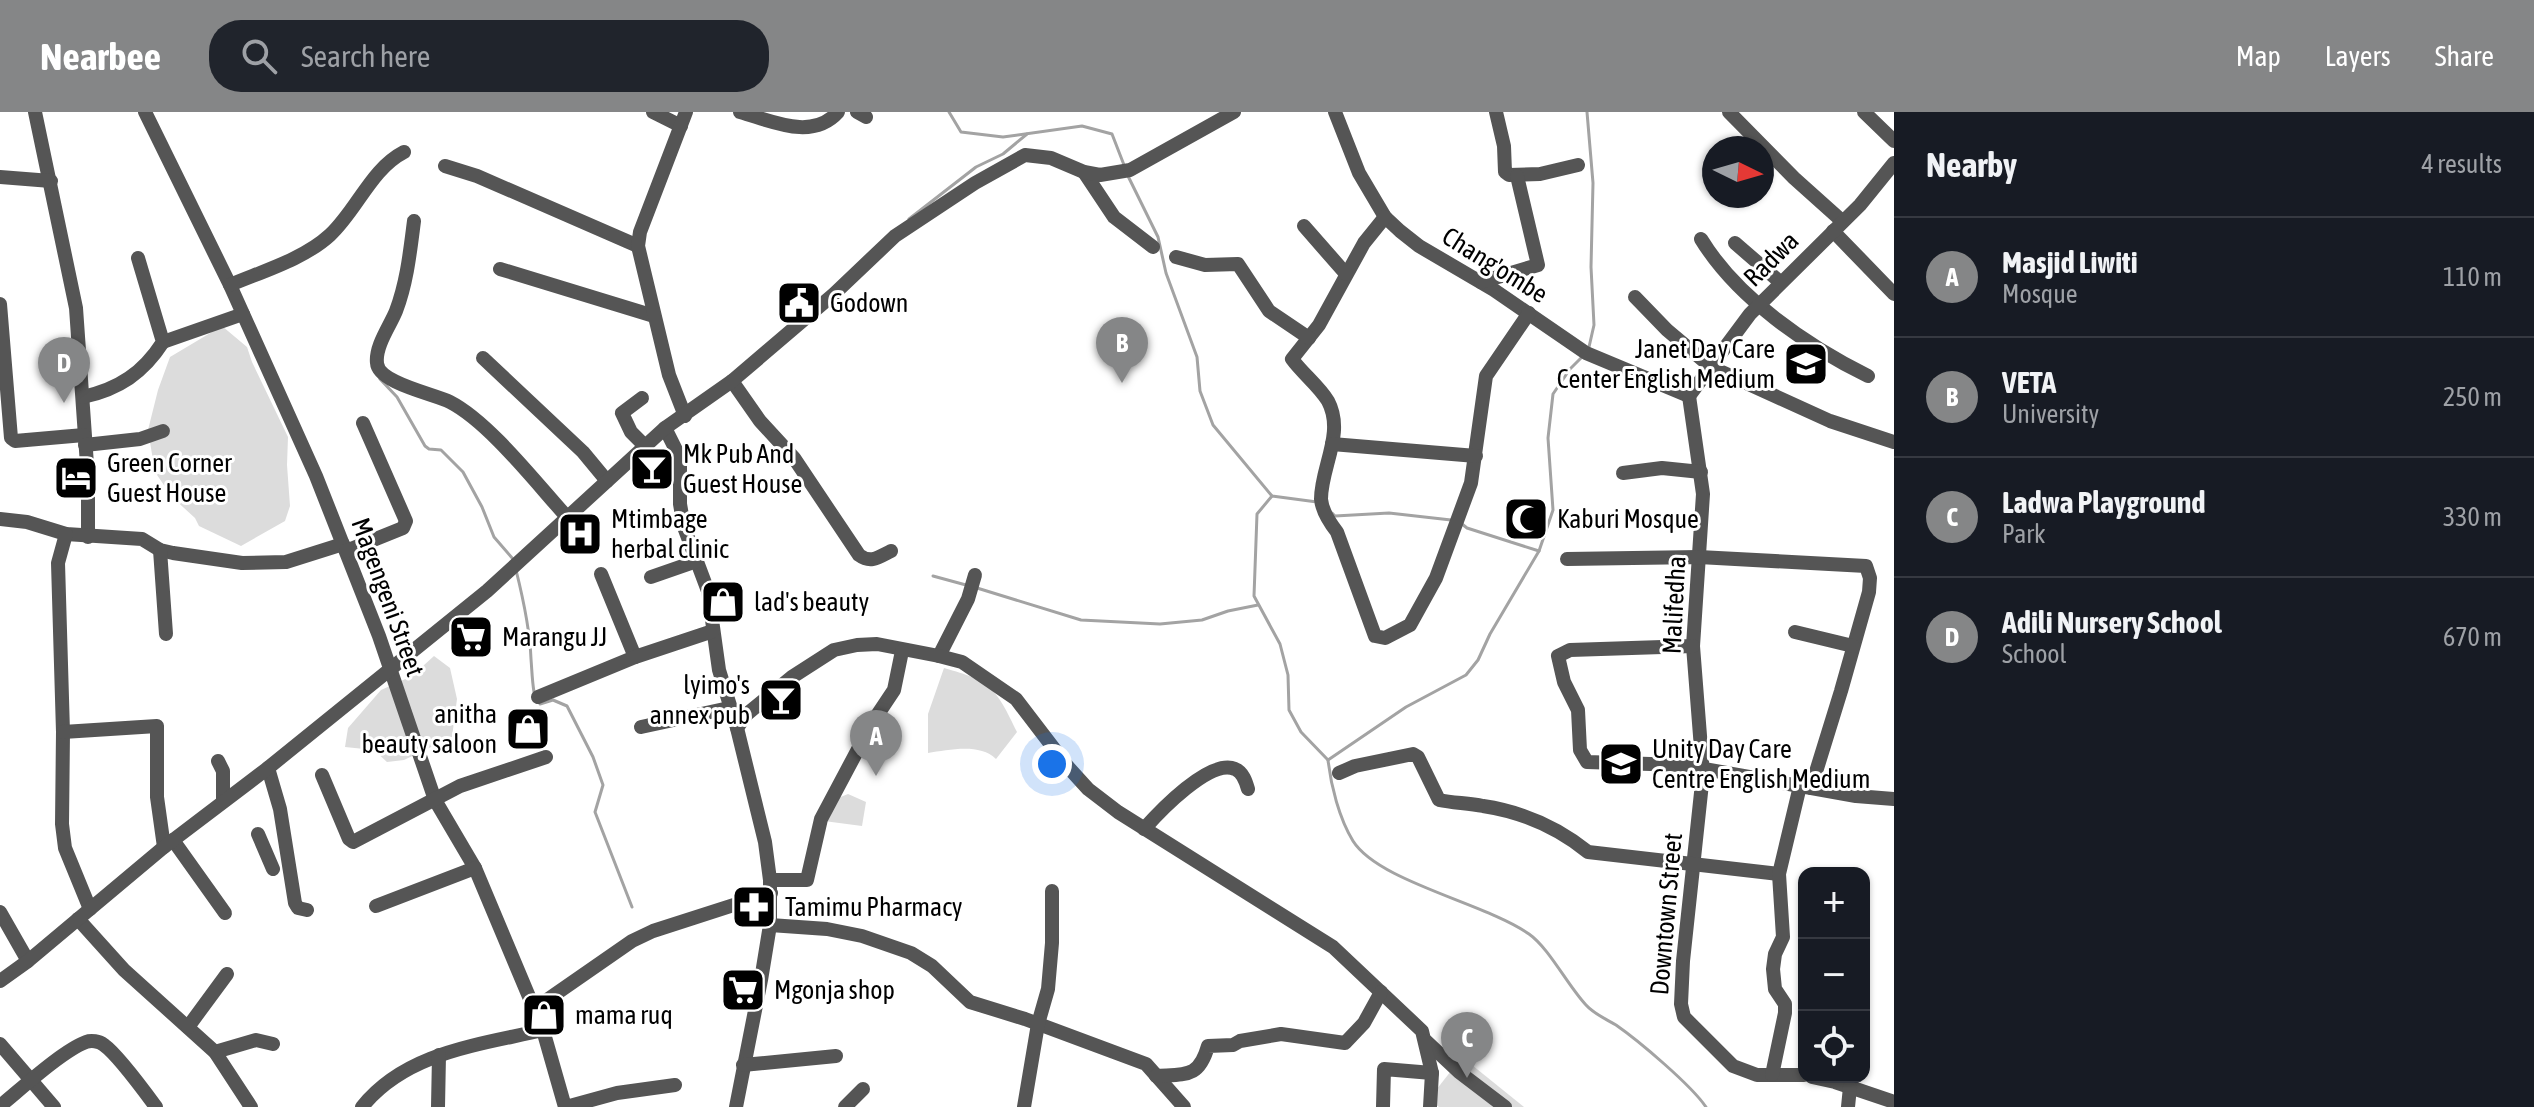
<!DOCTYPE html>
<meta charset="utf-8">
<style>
:root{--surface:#171b24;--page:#20242c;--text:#f1f3f6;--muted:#9ea1a6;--line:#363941;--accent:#858687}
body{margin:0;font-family:"Asap Condensed",sans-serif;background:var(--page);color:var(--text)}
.controls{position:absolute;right:24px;bottom:24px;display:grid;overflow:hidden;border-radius:16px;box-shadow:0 2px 6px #0004}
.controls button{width:72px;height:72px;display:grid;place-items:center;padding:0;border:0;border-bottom:2px solid var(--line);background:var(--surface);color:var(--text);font:40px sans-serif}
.compass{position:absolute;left:1702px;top:24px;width:72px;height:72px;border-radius:50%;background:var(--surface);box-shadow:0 2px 6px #0004;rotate:95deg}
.you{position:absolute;left:1052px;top:652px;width:28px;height:28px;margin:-20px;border:6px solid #fff;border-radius:50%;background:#1a73e8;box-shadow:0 0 0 12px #1a73e833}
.badge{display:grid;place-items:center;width:52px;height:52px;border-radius:50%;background:var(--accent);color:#fff;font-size:26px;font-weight:700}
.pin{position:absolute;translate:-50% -66px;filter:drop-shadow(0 2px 4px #0008)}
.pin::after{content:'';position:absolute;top:42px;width:28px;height:24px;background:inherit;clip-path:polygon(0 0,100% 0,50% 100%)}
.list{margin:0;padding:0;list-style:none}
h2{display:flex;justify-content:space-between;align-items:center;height:104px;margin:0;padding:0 32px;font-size:34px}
h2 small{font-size:26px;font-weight:400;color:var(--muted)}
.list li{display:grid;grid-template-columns:52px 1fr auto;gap:24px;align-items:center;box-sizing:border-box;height:120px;padding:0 32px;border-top:2px solid var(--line)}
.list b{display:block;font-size:30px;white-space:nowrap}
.list p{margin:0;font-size:26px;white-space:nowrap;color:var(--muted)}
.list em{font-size:26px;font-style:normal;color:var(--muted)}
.icon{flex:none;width:44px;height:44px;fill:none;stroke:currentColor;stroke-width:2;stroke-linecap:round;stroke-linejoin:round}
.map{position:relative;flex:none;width:1894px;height:995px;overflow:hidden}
header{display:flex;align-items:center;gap:48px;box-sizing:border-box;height:112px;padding:0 40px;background:var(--accent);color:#fff}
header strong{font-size:38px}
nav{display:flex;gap:44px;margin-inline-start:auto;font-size:28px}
.search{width:560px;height:72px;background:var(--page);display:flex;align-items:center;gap:20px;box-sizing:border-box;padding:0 28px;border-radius:32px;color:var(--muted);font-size:30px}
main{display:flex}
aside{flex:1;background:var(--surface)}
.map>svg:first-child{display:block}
</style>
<header>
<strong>Nearbee</strong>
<div class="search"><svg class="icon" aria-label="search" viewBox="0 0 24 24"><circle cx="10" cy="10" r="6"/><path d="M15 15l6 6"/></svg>Search here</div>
<nav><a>Map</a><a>Layers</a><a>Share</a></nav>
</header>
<main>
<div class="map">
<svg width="1894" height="995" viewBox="0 0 1894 995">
<rect width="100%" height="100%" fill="#fff"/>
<!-- green -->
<g fill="#dcdcdc">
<polygon points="222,214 247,235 252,250 288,325 287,353 290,394 285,409 241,434 199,414 195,406 172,385 155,360 148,318 158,278 170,245"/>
<polygon points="434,544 450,556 457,587 452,625 404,648 387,650 374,638 345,635 348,616 381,578 412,564"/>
<path d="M944,556c47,13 52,20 73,64l-21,27c-16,-16 -47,-9 -68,-6v-39z"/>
<polygon points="848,682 866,690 862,714 824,709 828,690"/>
<polygon points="1462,945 1524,995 1439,995 1429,987"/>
</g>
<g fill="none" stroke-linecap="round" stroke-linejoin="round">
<!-- stream -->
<g stroke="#a3a3a3" stroke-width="3">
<polyline points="949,0 961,20 1003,25 1082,14 1112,22 1124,53"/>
<polyline points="1587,0 1593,71 1591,155 1594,213 1589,235"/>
<polyline points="1127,62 1158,125 1166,161 1197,245 1200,279 1213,313 1272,384 1317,390"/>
<polyline points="909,107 976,55 1003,42 1027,22"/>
<path d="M1583,244l-13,13 -17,25 -5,44 5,72 -14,41 -49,83 -12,26 -12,15 -60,32 -78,53c3,26 11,58 25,81 26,41 132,62 176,93 20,14 39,52 57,71 8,9 20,14 30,20 23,16 75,60 90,82"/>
<polyline points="380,267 397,285 425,334 429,337 441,338 463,360 482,395 494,425 513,447"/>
<polyline points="1272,384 1257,402 1254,484 1280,532 1288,563 1289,598 1301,620 1328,648"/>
<polyline points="1332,401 1335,404 1389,401 1451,408"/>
<polyline points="1462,412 1467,416 1539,439"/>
<path d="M516,458c7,28 14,60 15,89 1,12 1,21 3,33"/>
<polyline points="933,464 966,473"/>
<polyline points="977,476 1081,508 1160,512 1202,508 1228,499 1258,493"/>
<polyline points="540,592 553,588 567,594 593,645 603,673 595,700 632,795"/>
</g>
<!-- minor -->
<g stroke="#555" stroke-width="14">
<polyline points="35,0 76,196 88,367 88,425"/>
<polyline points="145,0 230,173 316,364 379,524 435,688 475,756 543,918 565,995"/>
<polyline points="653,0 681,14"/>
<path d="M740,0c32,9 72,29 98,0"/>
<polyline points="857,0 866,5"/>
<polyline points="1335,0 1359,61 1385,105 1400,119 1419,134 1494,178 1586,241 1689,284"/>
<polyline points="1496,0 1504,34 1505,60 1509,63 1540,62 1578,53"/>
<polyline points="1729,0 1794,66 1842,109"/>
<polyline points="1864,0 1894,29"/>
<polyline points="445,54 477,64 638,134"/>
<polyline points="1084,60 1114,105 1153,135"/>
<polyline points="0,65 51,69"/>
<path d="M1385,105l-21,26 -45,82 -27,34c10,14 27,27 36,42 17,32 -7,66 -7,98 1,12 9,24 16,33l38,104 10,2 25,-13 26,-47 35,-95 15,-107 43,-63"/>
<path d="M414,109c-4,31 -7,61 -18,90 -6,15 -21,35 -19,52 1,20 57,31 73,39 39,20 87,82 117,115"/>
<polyline points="1304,114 1346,162"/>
<polyline points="1833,119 1894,182"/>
<path d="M1701,127c36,59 106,107 167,137"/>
<polyline points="1735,131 1780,170"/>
<polyline points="1176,145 1205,153 1238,152 1269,199 1309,226"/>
<polyline points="500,157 654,204"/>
<polyline points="1481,170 1538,153 1517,64"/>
<path d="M230,173c33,-14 74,-26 100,-50 27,-25 41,-66 74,-83"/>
<polyline points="1635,185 1667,218 1711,255 1830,309 1894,330"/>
<polyline points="0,192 11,326 15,329 84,323"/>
<polyline points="163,230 243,202"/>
<polyline points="483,246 583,340 607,369"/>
<path d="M732,269l28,40 34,37 65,97c12,9 20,2 32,-4"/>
<polyline points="1689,284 1703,382 1693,534 1703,662 1683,849 1681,892 1684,905 1733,954 1757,963 1804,963"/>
<polyline points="1689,284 1750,202 1860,93 1894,51"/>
<path d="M83,285c36,-8 60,-24 80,-55l-25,-84"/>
<polyline points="642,286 622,301 631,320 645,334"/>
<polyline points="685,304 669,263 638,134 640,120 686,0"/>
<polyline points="665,316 680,346 680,392 684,415 708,479 719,558 737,616 765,730 770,768 770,813 761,868 736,995"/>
<polyline points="1332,332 1476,344"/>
<polyline points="85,333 140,327 163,319"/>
<polyline points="1623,361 1662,356 1701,360"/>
<polyline points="0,407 27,410 66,422 142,427 160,438 173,441 242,451 286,450 343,432"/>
<polyline points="66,422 58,451 63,620 62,712 65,736 90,797"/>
<polyline points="160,438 166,522"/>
<polyline points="346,439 403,416 406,409 363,311"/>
<polyline points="1567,447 1699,445 1866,454 1870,466 1869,480 1841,579 1811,676"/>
<polyline points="601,462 635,545"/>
<polyline points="651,465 697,449"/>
<polyline points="1795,520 1853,534"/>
<polyline points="1693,534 1570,538 1558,544 1564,570 1578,598 1580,638 1587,650 1682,653 1856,684 1894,687"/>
<polyline points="939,544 968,487 975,463"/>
<polyline points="538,585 635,545 713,519"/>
<polyline points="641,615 729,596"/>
<polyline points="737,616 747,602 792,565 834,538 857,533 877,532 939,544 962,550 1016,587 1068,655 1088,677 1118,700 1333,835 1422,919 1432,961 1430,995"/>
<polyline points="63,620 157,614 157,685 164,735"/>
<polyline points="218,649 223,659 223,689"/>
<polyline points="268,656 280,697 295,791 298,796 307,798"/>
<path d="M1339,661l16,-7 58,-12 5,3 21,43c14,3 29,3 44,6 40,6 74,21 105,46l191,22"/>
<polyline points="322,663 349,727 353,730 460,674 546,645"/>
<path d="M1144,717c15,-17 66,-71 91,-60 8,3 11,13 13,20"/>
<polyline points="258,722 273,757"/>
<polyline points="173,728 225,801"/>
<polyline points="770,768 807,768 821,707 872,611 894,578 902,539"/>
<polyline points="376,794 475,756"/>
<polyline points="0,800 28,849"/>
<polyline points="78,807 124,858 215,940 251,995"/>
<polyline points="770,813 827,817 862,824 911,841 932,854 970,890 1025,907 1146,952 1184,995"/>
<polyline points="0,869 28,849 164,735 268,656 487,479 665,316 732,269 834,182 895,124 975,71 1025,43 1051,46 1084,60 1100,63 1130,58 1234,0"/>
<polyline points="534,897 632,829 653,819 771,781"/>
<polyline points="188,915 227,862"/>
<polyline points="1426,929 1459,960 1505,995"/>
<polyline points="0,932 54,995"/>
<polyline points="215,940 256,928 273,932"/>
<polyline points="743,953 836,944"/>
<polyline points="1772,963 1785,901 1785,892 1775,877 1773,857 1775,842 1783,825 1779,762 1800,674"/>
<path d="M1156,964c30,-2 43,2 52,-30l25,-1 7,-4 41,-7 64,9 19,-20 17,-31"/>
<polyline points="1812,965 1835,970 1894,990"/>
<path d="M0,994c21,-17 62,-55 86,-64 5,-2 13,-1 18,3 14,10 41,47 52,62"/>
<path d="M362,995c44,-55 117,-62 181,-77"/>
<polyline points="438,995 439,943"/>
<polyline points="566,995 617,981 675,973"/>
<polyline points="845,995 863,977"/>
<polyline points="1024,995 1038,912 1048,877 1052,831 1052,779"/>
<polyline points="1383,995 1384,957 1432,961"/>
<polyline points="1848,995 1850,975"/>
</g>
</g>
<!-- icons -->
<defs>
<g id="civic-square" transform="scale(2.3)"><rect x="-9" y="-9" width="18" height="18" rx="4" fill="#000" stroke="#fff"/><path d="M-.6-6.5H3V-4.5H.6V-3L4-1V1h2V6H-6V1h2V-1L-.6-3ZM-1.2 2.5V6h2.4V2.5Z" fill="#fff"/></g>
<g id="school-square" transform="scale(2.3)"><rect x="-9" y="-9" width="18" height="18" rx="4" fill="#000" stroke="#fff"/><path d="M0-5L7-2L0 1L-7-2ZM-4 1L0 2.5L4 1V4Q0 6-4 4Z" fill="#fff"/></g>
<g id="bar-square" transform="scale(2.3)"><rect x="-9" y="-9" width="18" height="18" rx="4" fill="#000" stroke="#fff"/><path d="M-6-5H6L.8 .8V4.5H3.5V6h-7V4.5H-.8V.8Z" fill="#fff"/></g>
<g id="hotel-square" transform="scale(2.3)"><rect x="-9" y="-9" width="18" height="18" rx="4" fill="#000" stroke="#fff"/><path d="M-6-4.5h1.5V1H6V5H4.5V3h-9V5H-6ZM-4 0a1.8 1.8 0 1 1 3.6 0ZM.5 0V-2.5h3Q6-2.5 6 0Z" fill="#fff"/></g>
<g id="mosque-square" transform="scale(2.3)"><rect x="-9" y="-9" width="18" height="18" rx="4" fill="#000" stroke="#fff"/><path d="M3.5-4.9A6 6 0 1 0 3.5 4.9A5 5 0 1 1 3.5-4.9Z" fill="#fff"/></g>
<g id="hospital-square" transform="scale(2.3)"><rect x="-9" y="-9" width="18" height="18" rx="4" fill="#000" stroke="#fff"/><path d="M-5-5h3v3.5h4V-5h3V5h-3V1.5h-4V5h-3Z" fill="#fff"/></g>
<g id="shop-square" transform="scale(2.3)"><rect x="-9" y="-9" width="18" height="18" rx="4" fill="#000" stroke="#fff"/><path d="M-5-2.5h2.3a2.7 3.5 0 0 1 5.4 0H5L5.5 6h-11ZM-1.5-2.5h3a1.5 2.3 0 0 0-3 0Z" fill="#fff"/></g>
<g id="supermarket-square" transform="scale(2.3)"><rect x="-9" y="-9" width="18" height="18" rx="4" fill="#000" stroke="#fff"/><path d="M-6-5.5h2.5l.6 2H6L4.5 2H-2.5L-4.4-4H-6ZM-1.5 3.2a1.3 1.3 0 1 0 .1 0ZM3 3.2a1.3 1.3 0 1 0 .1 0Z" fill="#fff"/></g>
<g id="pharmacy-square" transform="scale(2.3)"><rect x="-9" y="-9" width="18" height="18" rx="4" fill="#000" stroke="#fff"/><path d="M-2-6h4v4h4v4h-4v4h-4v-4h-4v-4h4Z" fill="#fff"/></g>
</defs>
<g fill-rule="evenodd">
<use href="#civic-square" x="799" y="191"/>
<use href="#school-square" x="1806" y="252"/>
<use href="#bar-square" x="652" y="357"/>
<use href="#hotel-square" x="76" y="366"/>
<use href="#mosque-square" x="1526" y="407"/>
<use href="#hospital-square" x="580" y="422"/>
<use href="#shop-square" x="723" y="490"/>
<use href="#supermarket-square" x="471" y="525"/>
<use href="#bar-square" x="781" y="588"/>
<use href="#shop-square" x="528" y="617"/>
<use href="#school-square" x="1621" y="652"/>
<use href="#pharmacy-square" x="754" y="795"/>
<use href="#supermarket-square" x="743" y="878"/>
<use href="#shop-square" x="544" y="903"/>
</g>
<g text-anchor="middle" stroke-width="6" stroke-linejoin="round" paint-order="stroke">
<!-- street labels -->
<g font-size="26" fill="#000" stroke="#fff">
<text transform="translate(1771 147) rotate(-45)" y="9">Radwa</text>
<text transform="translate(1495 153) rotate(32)" y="9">Chang'ombe</text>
<text transform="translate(388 485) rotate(70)" y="9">Magengeni Street</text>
<text transform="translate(1674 493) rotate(-87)" y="9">Malifedha</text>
<text transform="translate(1666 802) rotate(-85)" y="9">Downtown Street</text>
</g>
<!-- poi labels -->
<g font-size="26" fill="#000" stroke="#fff" text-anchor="start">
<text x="830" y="200">Godown</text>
<text x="1775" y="246" text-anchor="end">Janet Day Care<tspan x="1775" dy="30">Center English Medium</tspan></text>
<text x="683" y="351">Mk Pub And<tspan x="683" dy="30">Guest House</tspan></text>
<text x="107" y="360">Green Corner<tspan x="107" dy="30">Guest House</tspan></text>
<text x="611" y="416">Mtimbage<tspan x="611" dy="30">herbal clinic</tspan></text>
<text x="1557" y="416">Kaburi Mosque</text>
<text x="754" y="499">lad's beauty</text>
<text x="502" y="534">Marangu JJ</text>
<text x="750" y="582" text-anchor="end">lyimo's<tspan x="750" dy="30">annex pub</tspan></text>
<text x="497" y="611" text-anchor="end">anitha<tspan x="497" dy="30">beauty saloon</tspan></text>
<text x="1652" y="646">Unity Day Care<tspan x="1652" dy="30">Centre English Medium</tspan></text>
<text x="785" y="804">Tamimu Pharmacy</text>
<text x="774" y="887">Mgonja shop</text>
<text x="575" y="912">mama ruq</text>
</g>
</g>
</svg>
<div class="controls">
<button>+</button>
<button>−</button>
<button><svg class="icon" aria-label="locate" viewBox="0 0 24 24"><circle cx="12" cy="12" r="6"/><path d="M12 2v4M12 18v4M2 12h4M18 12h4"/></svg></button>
</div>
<svg class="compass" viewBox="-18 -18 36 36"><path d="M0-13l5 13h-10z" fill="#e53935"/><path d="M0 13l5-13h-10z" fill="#9ea1a6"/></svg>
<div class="you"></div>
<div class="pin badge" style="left:876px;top:664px">A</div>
<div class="pin badge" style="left:1122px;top:271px">B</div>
<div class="pin badge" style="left:1467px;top:966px">C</div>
<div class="pin badge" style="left:64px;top:291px">D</div>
</div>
<aside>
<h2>Nearby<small>4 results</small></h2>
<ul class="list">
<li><span class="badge">A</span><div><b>Masjid Liwiti</b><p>Mosque</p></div><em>110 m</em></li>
<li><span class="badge">B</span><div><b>VETA</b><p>University</p></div><em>250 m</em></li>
<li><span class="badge">C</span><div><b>Ladwa Playground</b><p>Park</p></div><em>330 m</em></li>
<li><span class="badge">D</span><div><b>Adili Nursery School</b><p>School</p></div><em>670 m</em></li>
</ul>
</aside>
</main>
